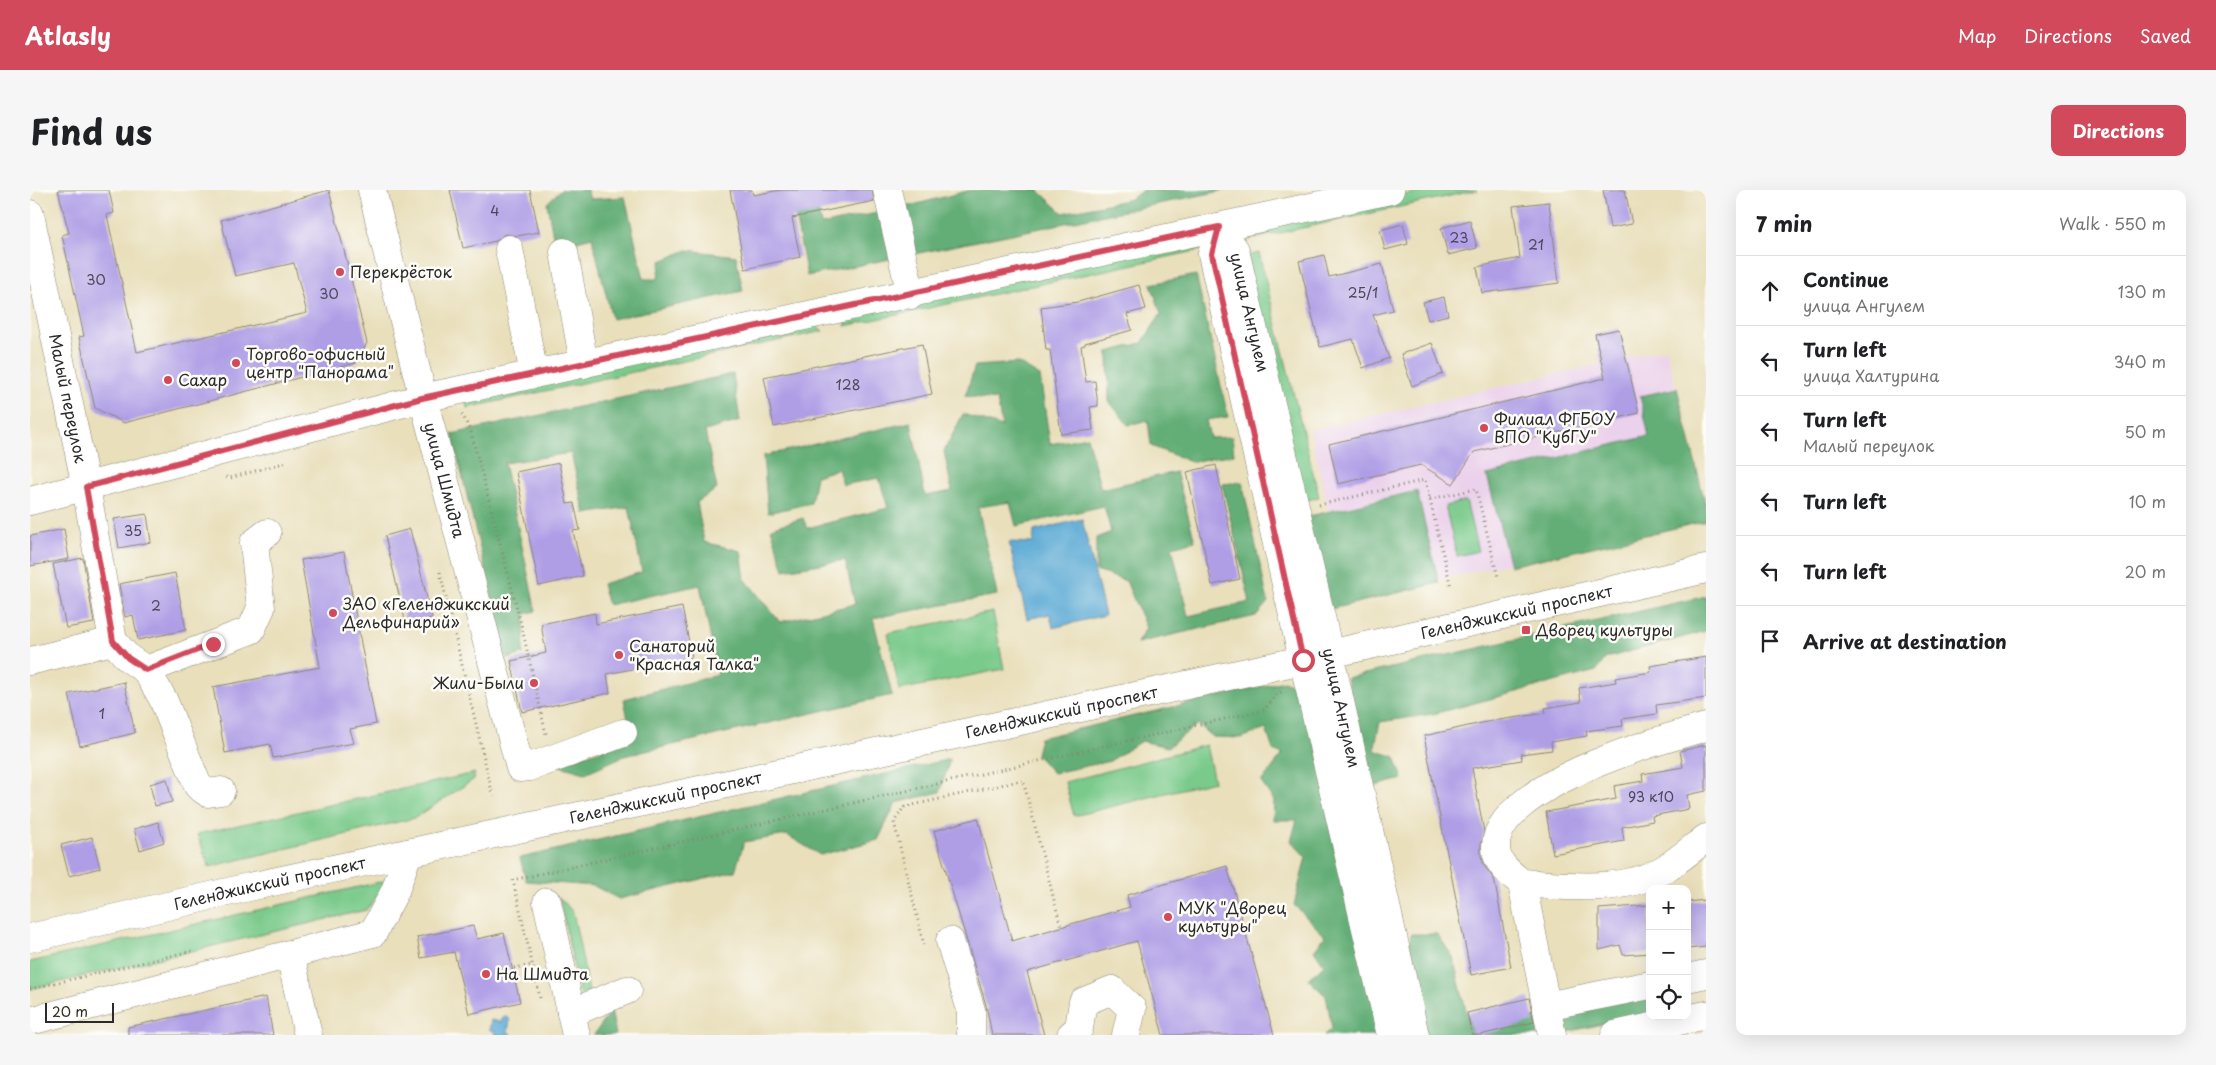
<!DOCTYPE html>
<meta charset="utf-8">
<style>
:root{--surface:#fff;--page:#f6f6f6;--text:#202124;--muted:#757577;--line:#e0e0e0;--accent:#d1495b}
body{margin:0;font-family:"Playpen Sans",sans-serif;background:var(--page);color:var(--text)}
.controls{position:absolute;right:15px;bottom:15px;display:grid;overflow:hidden;border-radius:10px;box-shadow:0 5px 20px #0002}
.controls button{width:45px;height:45px;display:grid;place-items:center;padding:0;border:0;border-bottom:1px solid var(--line);background:var(--surface);color:var(--text);font:25px sans-serif}
.scale{position:absolute;left:15px;bottom:12px;width:69px;box-sizing:border-box;padding-left:5px;border:2px solid #2b2b2b;border-top:0;font-size:14px;line-height:18px;white-space:nowrap;color:#2b2b2b;-webkit-text-stroke:4px #fdfcf7;paint-order:stroke}
.stop{position:absolute;width:15px;height:15px;margin:-11px;border:4px solid #d1495b;border-radius:50%;background:#fff}
.stop.end{background:#d1495b;border-color:#fff;box-shadow:0 1px 5px #0008}
.list{margin:0;padding:0;list-style:none}
h2{display:flex;justify-content:space-between;align-items:center;height:65px;margin:0;padding:0 20px;font-size:21px}
h2 small{font-size:16px;font-weight:400;color:var(--muted)}
.list li{display:grid;grid-template-columns:32px 1fr auto;gap:15px;align-items:center;box-sizing:border-box;height:70px;padding:0 20px;border-top:1px solid var(--line)}
.list b{display:block;font-size:19px;white-space:nowrap}
.list p{margin:0;font-size:16px;white-space:nowrap;color:var(--muted)}
.list em{font-size:16px;font-style:normal;color:var(--muted)}
.icon{flex:none;width:28px;height:28px;fill:none;stroke:currentColor;stroke-width:2;stroke-linecap:round;stroke-linejoin:round}
.map{position:relative;flex:none;width:1676px;height:845px;overflow:hidden;border-radius:10px}
header{display:flex;align-items:center;gap:30px;box-sizing:border-box;height:70px;padding:0 25px;background:var(--accent);color:#fff}
header strong{font-size:24px}
nav{display:flex;gap:28px;margin-inline-start:auto;font-size:18px}
.intro{display:flex;align-items:center;justify-content:space-between;box-sizing:border-box;height:120px;padding:0 30px}
h1{margin:0;font-size:35px}
.button{padding:12px 22px;border-radius:10px;background:var(--accent);color:#fff;font-size:18px;font-weight:700}
main{display:flex;gap:30px;padding:0 30px}
aside{flex:1;background:var(--surface);border-radius:10px;box-shadow:0 5px 20px #0002}
.map>svg:first-child{display:block}
</style>
<header>
<strong>Atlasly</strong>
<nav><a>Map</a><a>Directions</a><a>Saved</a></nav>
</header>
<div class="intro"><h1>Find us</h1><a class="button">Directions</a></div>
<main>
<div class="map">
<svg width="1676" height="845" viewBox="0 0 1676 845">
<rect width="100%" height="100%" fill="#fdfcf7"/>
<filter id="ink" filterUnits="userSpaceOnUse"><feTurbulence type="fractalNoise" baseFrequency=".02" numOctaves="2"/><feDisplacementMap in="SourceGraphic" scale="10" xChannelSelector="R" yChannelSelector="G"/><feConvolveMatrix kernelMatrix="1 2 1 2 8 2 1 2 1" color-interpolation-filters="sRGB"/></filter>
<filter id="wash" filterUnits="userSpaceOnUse"><feTurbulence type="fractalNoise" baseFrequency=".0096" numOctaves="4" result="noise"/><feDisplacementMap in="SourceGraphic" scale="20" xChannelSelector="R" yChannelSelector="G"/><feGaussianBlur stdDeviation="1.12" result="paint"/><feColorMatrix in="noise" values="0 0 0 0 0 0 0 0 0 0 0 0 0 0 0 0 0 1.4 0 .05"/><feComposite in="paint" operator="in"/></filter>
<g filter="url(#wash)">
<rect width="100%" height="100%" fill="#e9dfbb"/>
<!-- built -->
<polygon fill="#ebd1eb" points="1636,159 1676,321 1676,328 1320,410 1280,240"/>
<!-- green -->
<g fill="#7aca8b" stroke="#527a5b">
<polygon points="1398,0 1448,0 1208,52 1201,43"/>
<polygon points="1180,47 1175,59 815,136 818,126"/>
<polygon points="1229,63 1289,307 1271,312 1214,67"/>
<polygon points="783,133 793,141 437,218 435,209"/>
<polygon points="1436,311 1448,361 1427,366 1415,316"/>
<polygon points="963,422 974,479 869,500 858,443"/>
<polygon points="1176,555 1184,591 1044,626 1035,592"/>
<polygon points="445,583 443,590 385,628 179,677 167,644"/>
<polygon points="363,689 336,720 0,799 0,772"/>
<polygon points="529,707 543,722 559,801 550,805"/>
</g>
<!-- forest -->
<g fill="#63ae77" stroke="#476c51">
<polygon points="531,0 557,0 560,9 595,7 614,89 628,89 631,71 657,60 706,66 713,101 582,129 562,47 525,57 517,13"/>
<polygon points="760,0 785,0 791,35 875,17 941,0 1008,0 1033,23 1101,9 1113,0 1196,0 777,86"/>
<polygon points="1166,85 1198,227 1176,230 1180,248 1202,247 1204,264 1161,272 1121,256 1118,230 1098,235 1079,211 1078,162 1112,153 1131,124 1121,94"/>
<polygon points="988,173 1010,186 1020,254 1057,247 1071,299 1146,282 1165,351 1142,357 1158,426 1220,412 1192,294 1212,292 1238,412 1226,426 1107,453 1116,438 1096,391 1066,381 1066,348 1081,342 1074,316 986,336 980,312 948,317 967,405 843,428 862,505 594,566 555,583 527,575 602,549 594,509 688,485 670,395 578,415 572,394 612,382 599,317 555,324 541,263 474,273 506,421 495,424 493,464 477,469 422,244 703,184 710,231 675,241 687,299 667,312 674,352 711,361 715,389 750,432 825,414 815,370 754,380 741,338 773,328 777,338 858,318 849,288 813,295 808,279 786,286 781,313 738,323 733,266 881,232 895,306 922,301 914,261 933,224 972,237 967,210 935,206 945,176"/>
<polygon points="1647,198 1676,317 1676,331 1480,376 1457,285 1619,246 1610,206"/>
<polygon points="1387,301 1409,393 1297,420 1275,327"/>
<polygon points="1676,406 1676,441 1576,468 1566,481 1403,524 1350,532 1344,560 1365,567 1373,589 1341,597 1317,488"/>
<polygon points="1254,491 1273,500 1352,845 1294,845 1302,838 1296,806 1278,789 1294,775 1284,760 1295,746 1264,715 1276,667 1261,651 1267,630 1243,630 1244,611 1231,592 1253,564 1243,560 1236,539 1211,548 1183,547 1168,534 1138,557 1111,551 1080,571 1023,583 1006,564 1010,548"/>
<polygon points="920,569 910,602 866,613 848,650 790,665 757,645 714,652 705,681 589,709 564,696 496,691 490,668"/>
<polygon points="1381,744 1407,744 1423,767 1442,845 1620,796 1620,823 1524,845 1396,845 1377,770"/>
<polygon points="581,820 586,845 564,845"/>
</g>
<!-- water -->
<g fill="#5baad5" stroke="#436a80">
<polygon points="1052,329 1075,425 1023,438 1020,424 997,429 979,352 1003,353 1004,341"/>
<polygon points="477,826 480,830 478,841 482,845 465,845 464,841 459,840 461,830 471,832 472,828"/>
</g>
<g id="blocks">
<!-- building -->
<g fill="#af9ee6">
<polygon points="28,0 79,0 84,23 77,25 107,162 277,123 264,73 205,86 191,30 299,0 337,153 326,173 94,233 65,218 49,147 54,146 32,45 39,43"/>
<polygon points="420,0 500,0 509,42 487,46 475,44 466,51 433,58"/>
<polygon points="700,0 722,0 723,5 751,0 842,0 844,11 762,28 770,67 715,79"/>
<polygon points="1573,0 1595,0 1602,34 1580,38"/>
<polygon points="1519,12 1529,93 1452,103 1447,77 1490,68 1483,16"/>
<polygon points="1440,30 1447,58 1418,65 1411,38"/>
<polygon points="1373,34 1378,54 1355,60 1350,40"/>
<polygon points="1294,65 1299,87 1352,74 1363,120 1343,125 1359,168 1333,178 1323,149 1290,157 1269,71"/>
<polygon points="1109,95 1116,119 1097,124 1102,140 1055,153 1055,155 1051,156 1056,192 1065,191 1068,216 1060,217 1063,240 1031,244 1020,160 1016,160 1011,117 1048,112"/>
<polygon points="1414,107 1418,125 1398,130 1393,112"/>
<polygon points="1589,139 1609,223 1444,262 1423,294 1391,275 1308,294 1299,254 1575,188 1565,144"/>
<polygon points="1402,153 1413,184 1382,196 1371,164"/>
<polygon points="892,154 902,204 744,237 734,187"/>
<polygon points="529,273 537,314 544,313 550,340 543,341 553,386 509,396 486,282"/>
<polygon points="1186,275 1210,389 1182,395 1157,282"/>
<polygon points="117,324 121,352 89,358 84,329"/>
<polygon points="34,339 39,369 0,376 0,346"/>
<polygon points="380,339 402,428 376,434 355,346"/>
<polygon points="314,362 346,534 320,539 324,553 243,568 240,554 195,563 183,497 290,477 271,370"/>
<polygon points="53,368 64,433 36,438 23,374"/>
<polygon points="145,383 156,440 108,450 103,425 95,427 89,394"/>
<polygon points="652,417 662,467 577,484 580,503 492,522 481,471 516,463 511,434 565,423 566,434"/>
<polygon points="1676,467 1676,508 1626,515 1627,524 1592,529 1593,536 1556,541 1557,546 1521,552 1522,560 1491,564 1492,570 1442,578 1454,642 1451,654 1451,666 1455,677 1464,689 1481,777 1441,785 1394,546 1456,532 1516,523 1515,518 1551,512 1549,498 1586,492 1585,488 1621,482 1620,476"/>
<polygon points="94,492 105,543 50,556 39,504"/>
<polygon points="1676,555 1676,601 1657,605 1659,619 1622,626 1623,631 1592,637 1594,651 1523,664 1516,622 1586,609 1584,596 1613,591 1612,584 1653,577 1650,561"/>
<polygon points="137,589 142,612 125,616 120,594"/>
<polygon points="948,628 982,751 1100,717 1097,705 1197,676 1244,845 1133,845 1107,751 997,782 1014,845 962,845 956,815 904,641"/>
<polygon points="128,632 134,652 110,660 104,639"/>
<polygon points="62,647 70,678 39,686 31,655"/>
<polygon points="1676,710 1676,757 1657,759 1657,712"/>
<polygon points="1620,715 1620,763 1593,765 1590,755 1569,760 1569,719"/>
<polygon points="443,736 447,749 474,743 490,812 439,824 424,762 391,768 387,747"/>
<polygon points="236,807 243,845 98,845 98,837"/>
<polygon points="1499,808 1504,832 1450,845 1442,845 1437,823"/>
</g>
</g>
</g>
<g filter="url(#ink)">
<use href="#blocks" fill-opacity="0" stroke="#8a8573" stroke-width="1"/>
<g fill="none" stroke-linecap="round" stroke-linejoin="round">
<!-- minor casing -->
<g stroke="#8a8573" stroke-width="29">
<g id="minor">
<path id="s1" d="M342,0l51,208 97,370 10,-1 93,-34"/>
<polyline points="857,0 881,105"/>
<path id="s2" d="M0,24l56,273 27,154"/>
<path id="s3" d="M1189,37l16,23 86,367 94,418"/>
<polyline points="1189,37 1182,64 1273,470 1361,845"/>
<polyline points="479,59 504,184"/>
<polyline points="534,62 554,174"/>
<polyline points="0,311 393,208 1360,0"/>
<polyline points="83,451 98,468 116,480 133,509 168,596 178,603 191,601"/>
<polyline points="0,471 83,451"/>
<polyline points="116,480 221,440 231,418 224,353 237,343"/>
<path d="M1492,693c47,3 102,11 144,-15 14,-9 27,-20 40,-30"/>
<polyline points="517,712 546,845"/>
<polyline points="920,751 941,820 941,845"/>
<polyline points="260,764 278,845"/>
<polyline points="1657,788 1676,784"/>
<polyline points="1516,816 1620,795"/>
<polyline points="541,823 597,800"/>
<polyline points="0,831 343,743 365,701 378,663"/>
<polyline points="1041,845 1049,838 1053,812 1082,800 1102,819 1096,845"/>
<path d="M1522,845l-30,-152c-10,-8 -26,-19 -26,-35 -3,-61 162,-108 210,-121"/>
<polyline points="1585,845 1676,825"/>
</g>
</g>
<!-- major casing -->
<g stroke="#8a8573" stroke-width="29">
<g id="major">
<path id="s4" d="M0,748l219,-51 1054,-227 403,-91"/>
</g>
</g>
<!-- path -->
<g stroke="#8a8573" stroke-width="3" stroke-dasharray="1 4" stroke-linecap="butt">
<polyline points="432,224 441,242 491,434 516,544"/>
<polyline points="196,287 200,288 257,272"/>
<polyline points="1400,309 1446,299 1468,387"/>
<polyline points="1289,315 1395,290 1421,397"/>
<polyline points="410,382 463,606"/>
<polyline points="894,755 864,632 874,617 993,590 1031,737"/>
<polyline points="484,778 502,775"/>
<polyline points="0,799 162,761"/>
<polyline points="510,808 483,690 1234,520 1247,504 1251,502"/>
</g>
<!-- minor -->
<use href="#minor" stroke="#fff" stroke-width="28"/>
<!-- major -->
<use href="#major" stroke="#fff" stroke-width="28"/>
</g>
</g>
<g fill="none" stroke-linecap="round" stroke-linejoin="round" filter="url(#ink)">
<!-- route -->
<polyline stroke="#d1495b" stroke-width="6" points="183,454 116,480 98,468 83,451 56,297 392,208 1189,37 1182,64 1273,470"/>
</g>
<!-- markers -->
<g fill="#d1495b" stroke="#fdfcf7" stroke-width="2">
<circle cx="310" cy="82" r="5"/>
<circle cx="206" cy="173" r="5"/>
<circle cx="138" cy="190" r="5"/>
<circle cx="1454" cy="238" r="5"/>
<circle cx="303" cy="423" r="5"/>
<rect x="1491" y="435" width="10" height="10" rx="2.5"/>
<circle cx="589" cy="465" r="5"/>
<circle cx="504" cy="493" r="5"/>
<circle cx="1138" cy="727" r="5"/>
<circle cx="456" cy="784" r="5"/>
</g>
<g text-anchor="middle" stroke-width="5" stroke-linejoin="round" paint-order="stroke">
<!-- number labels -->
<g font-size="14" fill="#4c485a">
<text x="465" y="26">4</text>
<text x="1429" y="53">23</text>
<text x="1506" y="60">21</text>
<text x="66" y="95">30</text>
<text x="1333" y="108">25/1</text>
<text x="299" y="109">30</text>
<text x="818" y="200">128</text>
<text x="103" y="346">35</text>
<text x="126" y="421">2</text>
<text x="72" y="529">1</text>
<text x="1621" y="612">93 к10</text>
</g>
<!-- poi labels -->
<g font-size="16" fill="#2b2b2b" stroke="#fdfcf7" text-anchor="start">
<text x="320" y="88">Перекрёсток</text>
<text x="216" y="170">Торгово-офисный<tspan x="216" dy="18">центр "Панорама"</tspan></text>
<text x="148" y="196">Сахар</text>
<text x="1464" y="235">Филиал ФГБОУ<tspan x="1464" dy="18">ВПО "КубГУ"</tspan></text>
<text x="313" y="420">ЗАО «Геленджикский<tspan x="313" dy="18">Дельфинарий»</tspan></text>
<text x="1506" y="446">Дворец культуры</text>
<text x="599" y="462">Санаторий<tspan x="599" dy="18">"Красная Талка"</tspan></text>
<text x="494" y="499" text-anchor="end">Жили-Были</text>
<text x="1148" y="724">МУК "Дворец<tspan x="1148" dy="18">культуры"</tspan></text>
<text x="466" y="790">На Шмидта</text>
</g>
<!-- street labels -->
<g font-size="16" fill="#2b2b2b" stroke="#fdfcf7">
<text dy="6" stroke="none"><textPath href="#s3" startOffset="92">улица Ангулем</textPath></text>
<text dy="6" stroke="none"><textPath href="#s2" startOffset="188">Малый переулок</textPath></text>
<text dy="6" stroke="none"><textPath href="#s1" startOffset="299">улица Шмидта</textPath></text>
<text dy="6" stroke="none"><textPath href="#s4" startOffset="1522">Геленджикский проспект</textPath></text>
<text dy="6" stroke="none"><textPath href="#s3" startOffset="498">улица Ангулем</textPath></text>
<text dy="6" stroke="none"><textPath href="#s4" startOffset="1056">Геленджикский проспект</textPath></text>
<text dy="6" stroke="none"><textPath href="#s4" startOffset="651">Геленджикский проспект</textPath></text>
<text dy="6" stroke="none"><textPath href="#s4" startOffset="246">Геленджикский проспект</textPath></text>
</g>
</g>
</svg>
<div class="controls">
<button>+</button>
<button>−</button>
<button><svg class="icon" aria-label="locate" viewBox="0 0 24 24"><circle cx="12" cy="12" r="6"/><path d="M12 2v4M12 18v4M2 12h4M18 12h4"/></svg></button>
</div>
<div class="scale">20 m</div>
<div class="stop" style="left:1273px;top:470px"></div>
<div class="stop end" style="left:183px;top:454px"></div>
</div>
<aside>
<h2>7 min<small>Walk · 550 m</small></h2>
<ul class="list">
<li><svg class="icon" aria-label="ahead" viewBox="0 0 24 24"><path d="M12 20V5M6 11l6-6 6 6"/></svg><div><b>Continue</b><p>улица Ангулем</p></div><em>130 m</em></li>
<li><svg class="icon" aria-label="left" viewBox="0 0 24 24"><path d="M17 20v-9H6M10 6l-5 5 5 5"/></svg><div><b>Turn left</b><p>улица Халтурина</p></div><em>340 m</em></li>
<li><svg class="icon" aria-label="left" viewBox="0 0 24 24"><path d="M17 20v-9H6M10 6l-5 5 5 5"/></svg><div><b>Turn left</b><p>Малый переулок</p></div><em>50 m</em></li>
<li><svg class="icon" aria-label="left" viewBox="0 0 24 24"><path d="M17 20v-9H6M10 6l-5 5 5 5"/></svg><div><b>Turn left</b></div><em>10 m</em></li>
<li><svg class="icon" aria-label="left" viewBox="0 0 24 24"><path d="M17 20v-9H6M10 6l-5 5 5 5"/></svg><div><b>Turn left</b></div><em>20 m</em></li>
<li><svg class="icon" aria-label="arrive" viewBox="0 0 24 24"><path d="M6 21V4h12l-3 4 3 4H6"/></svg><div><b>Arrive at destination</b></div></li>
</ul>
</aside>
</main>
